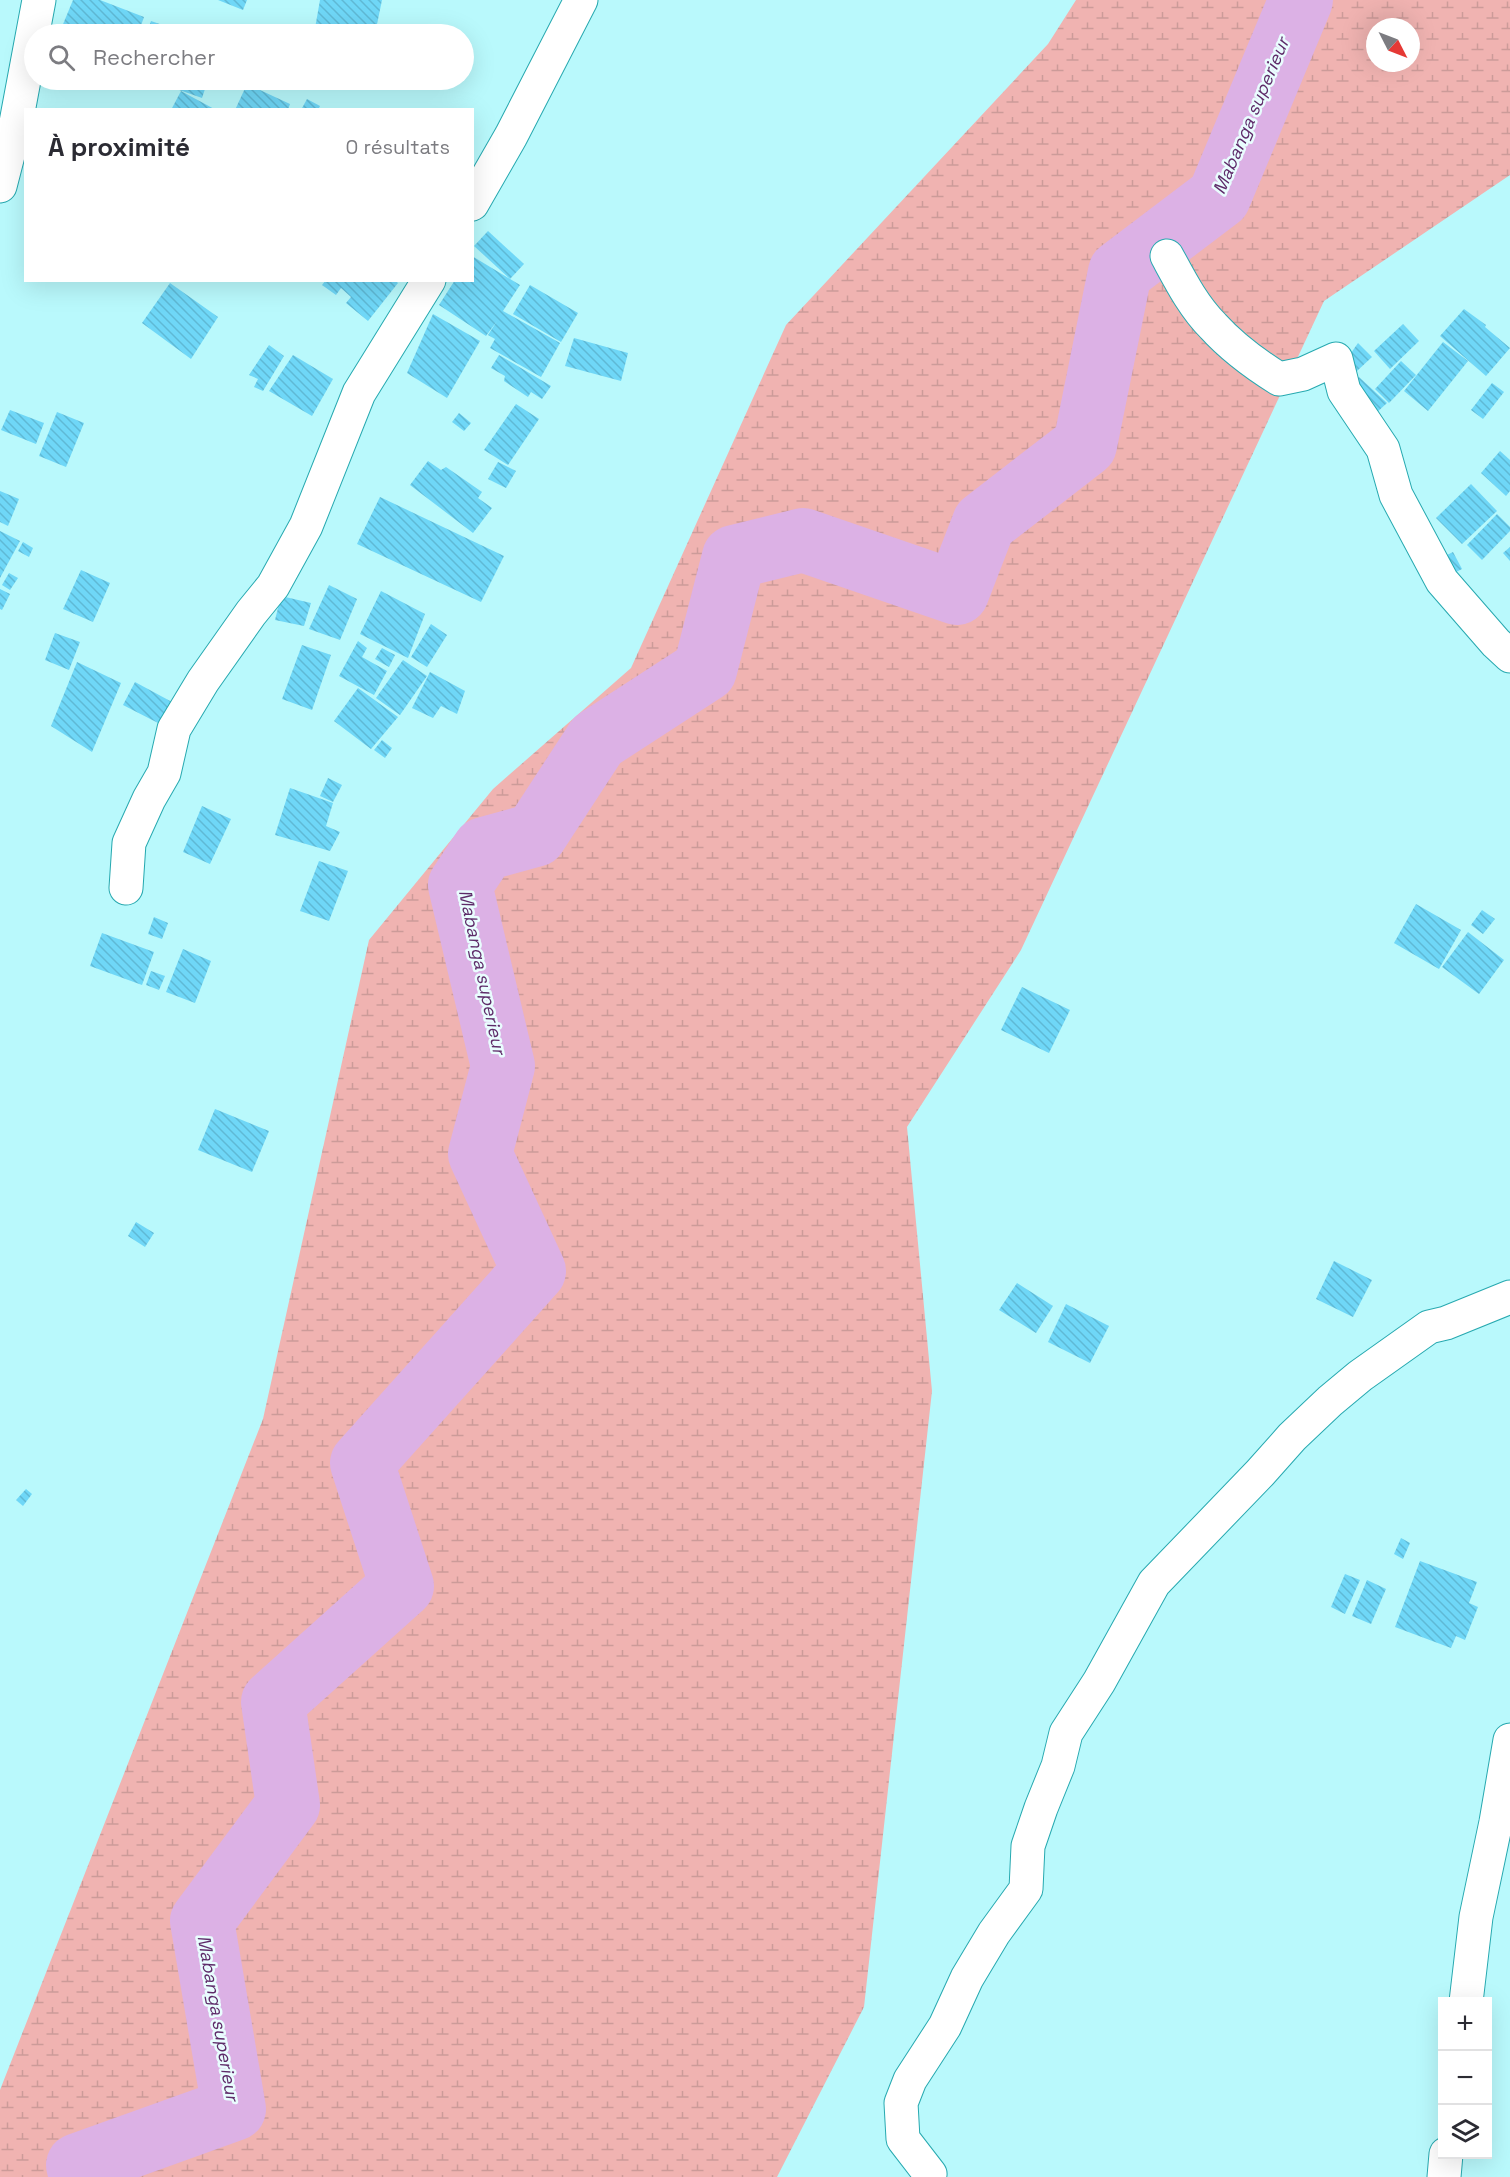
<!DOCTYPE html>
<html lang="fr">
<meta charset="utf-8">
<style>
:root{--surface:#fff;--page:#f2f2f3;--text:#2b2b33;--muted:#7c7c81;--line:#e1e1e2}
body{margin:0;font-family:"Space Grotesk",sans-serif;background:var(--page);color:var(--text)}
.controls{position:absolute;right:18px;bottom:18px;display:grid;overflow:hidden;border-radius:0px;box-shadow:0 6px 24px #0002}
.controls button{width:54px;height:54px;display:grid;place-items:center;padding:0;border:0;border-bottom:2px solid var(--line);background:var(--surface);color:var(--text);font:30px sans-serif}
.compass{position:absolute;left:1366px;top:18px;width:54px;height:54px;border-radius:50%;background:var(--surface);box-shadow:0 6px 24px #0002;rotate:132deg}
.list{margin:0;padding:0;list-style:none}
h2{display:flex;justify-content:space-between;align-items:center;height:78px;margin:0;padding:0 24px;font-size:26px}
h2 small{font-size:20px;font-weight:400;color:var(--muted)}
.icon{flex:none;width:33px;height:33px;fill:none;stroke:currentColor;stroke-width:2;stroke-linecap:round;stroke-linejoin:round}
.map{position:relative;flex:none;width:1510px;height:2177px;overflow:hidden}
.search{position:absolute;background:var(--surface);box-shadow:0 6px 24px #0002;left:24px;top:24px;width:450px;height:66px;display:flex;align-items:center;gap:15px;box-sizing:border-box;padding:0 21px;border-radius:33px;color:var(--muted);font-size:22px}
.panel{position:absolute;background:var(--surface);box-shadow:0 6px 24px #0002;left:24px;top:108px;width:450px;height:174px;border-radius:0px}
.map>svg:first-child{display:block}
</style>
<div class="map">
<svg width="1510" height="2177" viewBox="0 0 1510 2177">
<defs>
<pattern id="wetland-marsh" width="20" height="14" patternUnits="userSpaceOnUse" patternTransform="scale(1.5)"><rect width="20" height="14" fill="#f0b3b1"/><path d="M1 5h8M5 5V1M11 12h8M15 12V8" fill="none" stroke="#cc9b99"/></pattern>
<pattern id="building-back-hatch" width="6" height="6" patternUnits="userSpaceOnUse" patternTransform="scale(1.5)"><rect width="6" height="6" fill="#6fd7f7"/><path d="M-1 5l2 2M0 0l6 6M5-1l2 2" fill="none" stroke="#5fb9d5"/></pattern>
</defs>
<rect width="100%" height="100%" fill="#b9f9fc"/>
<!-- wetland -->
<path fill="url(#wetland-marsh)" fill-rule="evenodd" d="M1076,0h434v175l-186,126 -303,649 -114,177 25,264 -68,616 -87,170h-777v-87l263,-671 106,-479 124,-151 138,-121 155,-343 262,-281zM1375,27h36v36h-36z"/>
<g fill="none" stroke-linecap="round" stroke-linejoin="round">
<!-- river -->
<polyline stroke="#dcb1e5" stroke-width="64" points="81,2177 78,2165 234,2109 202,1921 288,1805 273,1702 402,1586 362,1463 534,1271 480,1154 503,1066 460,885 484,849 535,835 597,740 705,670 734,557 803,540 957,593 984,523 1085,445 1120,272 1219,197 1301,0"/>
</g>
<!-- building -->
<g fill="url(#building-back-hatch)">
<polygon points="73,0 100,0 144,17 138,34 59,34"/>
<polygon points="218,0 247,0 243,10"/>
<polygon points="320,0 382,0 375,34 314,34"/>
<polygon points="151,21 188,34 146,34"/>
<polygon points="151,80 208,80 202,98"/>
<polygon points="219,80 234,80 233,87 218,85"/>
<polygon points="247,84 290,104 288,110 235,110"/>
<polygon points="181,91 216,110 171,110"/>
<polygon points="307,99 320,106 318,110 301,110"/>
<polygon points="488,231 524,264 510,279 474,246"/>
<polygon points="472,256 520,285 503,311 560,343 541,377 490,348 495,339 488,335 497,321 486,336 439,305 455,280 472,280"/>
<polygon points="326,280 395,280 398,283 368,321 346,303 351,297 341,288 336,295 322,285"/>
<polygon points="170,283 218,317 191,359 142,323"/>
<polygon points="530,285 578,313 561,342 513,314"/>
<polygon points="1464,309 1486,325 1485,327 1510,348 1486,376 1440,336"/>
<polygon points="433,314 480,341 447,398 407,373"/>
<polygon points="1403,324 1419,341 1390,369 1374,351"/>
<polygon points="574,338 628,353 621,381 565,366"/>
<polygon points="1443,342 1468,361 1428,411 1404,391"/>
<polygon points="1358,343 1372,357 1357,371 1342,366"/>
<polygon points="269,345 284,356 263,391 254,387 258,379 249,375"/>
<polygon points="293,355 333,379 312,416 269,391"/>
<polygon points="499,355 551,386 542,399 531,392 528,397 504,381 505,376 491,368"/>
<polygon points="1401,361 1416,375 1389,403 1375,389"/>
<polygon points="1359,377 1387,403 1374,415 1348,388"/>
<polygon points="1492,383 1504,392 1483,419 1471,410"/>
<polygon points="516,404 539,419 508,465 484,450"/>
<polygon points="10,410 44,423 36,444 1,430"/>
<polygon points="57,412 84,423 66,467 39,456"/>
<polygon points="459,413 471,423 464,431 452,422"/>
<polygon points="1500,451 1510,460 1510,491 1506,496 1481,473"/>
<polygon points="428,461 441,470 446,467 482,492 478,498 492,508 473,533 410,485"/>
<polygon points="498,462 516,471 506,488 488,479"/>
<polygon points="1471,484 1497,511 1462,544 1436,518"/>
<polygon points="0,491 19,499 8,526 0,522"/>
<polygon points="380,497 504,556 481,602 357,544"/>
<polygon points="1497,514 1510,527 1510,531 1482,560 1467,545"/>
<polygon points="0,531 20,541 0,578"/>
<polygon points="23,542 33,548 29,557 18,551"/>
<polygon points="1510,547 1510,561 1503,553"/>
<polygon points="1453,552 1462,569 1450,575 1441,558"/>
<polygon points="81,570 110,583 93,622 63,609"/>
<polygon points="9,573 18,578 10,590 2,585"/>
<polygon points="329,585 357,599 340,640 309,629"/>
<polygon points="0,589 10,594 2,610 0,609"/>
<polygon points="381,591 425,614 408,658 360,634"/>
<polygon points="281,596 311,603 304,626 275,620"/>
<polygon points="431,624 447,635 427,667 411,657"/>
<polygon points="55,633 80,642 69,670 45,660"/>
<polygon points="358,641 367,648 362,657 387,671 374,695 339,676"/>
<polygon points="302,645 331,655 312,710 282,699"/>
<polygon points="382,648 395,655 389,667 375,659"/>
<polygon points="403,660 427,676 400,715 376,698"/>
<polygon points="77,662 121,683 92,752 51,726"/>
<polygon points="430,672 465,691 457,714 441,706 433,718 412,708"/>
<polygon points="135,682 172,702 160,724 123,705"/>
<polygon points="358,688 398,717 371,749 334,721"/>
<polygon points="382,740 392,748 385,758 374,750"/>
<polygon points="328,778 342,785 333,802 320,796"/>
<polygon points="290,788 333,803 326,826 340,832 330,851 275,835"/>
<polygon points="202,806 231,819 210,864 183,852"/>
<polygon points="319,861 348,871 329,921 300,911"/>
<polygon points="1416,904 1461,930 1439,969 1394,943"/>
<polygon points="1482,910 1495,919 1483,934 1471,925"/>
<polygon points="154,917 168,923 162,939 148,934"/>
<polygon points="1468,932 1504,960 1479,994 1442,967"/>
<polygon points="102,933 154,952 142,985 90,966"/>
<polygon points="183,949 211,961 195,1003 166,992"/>
<polygon points="151,971 165,976 159,990 146,985"/>
<polygon points="1022,987 1070,1010 1049,1053 1001,1030"/>
<polygon points="215,1109 269,1131 252,1172 198,1150"/>
<polygon points="136,1222 154,1233 145,1247 128,1236"/>
<polygon points="1334,1261 1372,1280 1353,1317 1316,1299"/>
<polygon points="1017,1283 1053,1306 1036,1333 999,1310"/>
<polygon points="1066,1304 1109,1326 1090,1363 1048,1342"/>
<polygon points="26,1489 32,1494 23,1506 16,1500"/>
<polygon points="1401,1538 1410,1543 1403,1559 1394,1554"/>
<polygon points="1420,1561 1477,1582 1469,1603 1478,1607 1465,1640 1456,1636 1451,1648 1395,1627"/>
<polygon points="1345,1574 1360,1580 1345,1614 1331,1607"/>
<polygon points="1367,1580 1386,1589 1371,1624 1352,1616"/>
</g>
<g fill="none" stroke-linecap="round" stroke-linejoin="round">
<!-- minor casing -->
<g stroke="#27a9b0" stroke-width="35">
<g id="minor">
<polyline points="0,186 15,128 39,0"/>
<polyline points="472,204 511,136 581,0"/>
<path d="M1167,256c13,24 26,50 46,70 19,21 42,38 66,53l24,-5 33,-15 8,32 39,58 13,46 46,86 54,62 14,13"/>
<polyline points="126,888 129,843 149,799 164,773 174,729 203,681 251,613 273,586 306,526 359,393 429,280"/>
<polyline points="1466,2002 1476,1917 1496,1822 1510,1740"/>
<polyline points="929,2177 930,2174 903,2139 901,2103 910,2080 945,2026 967,1978 994,1933 1026,1889 1028,1846 1041,1808 1058,1766 1066,1733 1099,1682 1154,1583 1260,1473 1292,1437 1330,1401 1360,1376 1429,1327 1446,1323 1510,1297"/>
<polyline points="1444,2177 1446,2154"/>
</g>
</g>
<!-- minor -->
<use href="#minor" stroke="#fff" stroke-width="33"/>
</g>
<g text-anchor="middle" stroke-width="5" stroke-linejoin="round" paint-order="stroke">
<!-- water labels -->
<g font-size="18" font-style="italic" fill="#5e2b69" stroke="#e9fdfe">
<text transform="translate(1251 116) rotate(-67)" y="6">Mabanga superieur</text>
<text transform="translate(482 972) rotate(78)" y="6">Mabanga superieur</text>
<text transform="translate(218 2018) rotate(80)" y="6">Mabanga superieur</text>
</g>
</g>
</svg>
<div class="controls">
<button>+</button>
<button>−</button>
<button><svg class="icon" aria-label="layers" viewBox="0 0 24 24"><path d="M12 4l9 5-9 5-9-5zM3 14l9 5 9-5"/></svg></button>
</div>
<svg class="compass" viewBox="-18 -18 36 36"><path d="M0-13l5 13h-10z" fill="#e53935"/><path d="M0 13l5-13h-10z" fill="#7c7c81"/></svg>
<div class="search"><svg class="icon" aria-label="search" viewBox="0 0 24 24"><circle cx="10" cy="10" r="6"/><path d="M15 15l6 6"/></svg>Rechercher</div>
<section class="panel">
<h2>À proximité<small>0 résultats</small></h2>
<ul class="list">
</ul>
</section>
</div>
